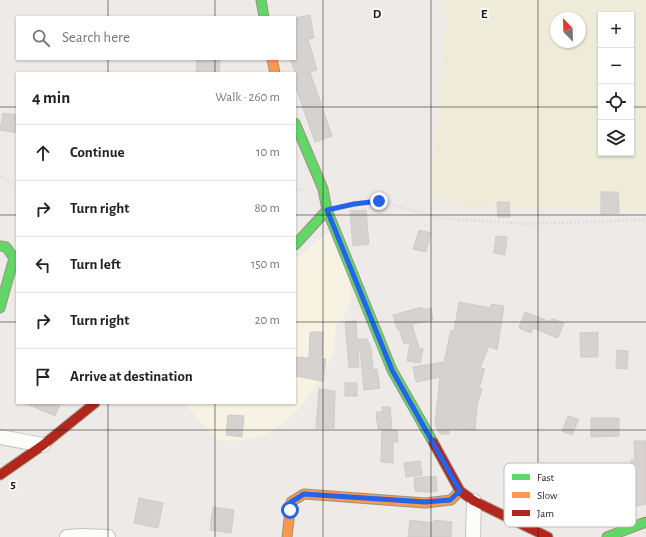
<!DOCTYPE html>
<meta charset="utf-8">
<style>
:root{--surface:#fff;--page:#f6f6f6;--text:#222;--muted:#767676;--line:#e0e0e0}
body{margin:0;font-family:"Alegreya Sans",sans-serif;background:var(--page);color:var(--text)}
.controls{position:absolute;right:12px;top:12px;display:grid;overflow:hidden;border-radius:0px;box-shadow:0 1px 3px #0004}
.controls button{width:36px;height:36px;display:grid;place-items:center;padding:0;border:0;border-bottom:1px solid var(--line);background:var(--surface);color:var(--text);font:20px sans-serif}
.compass{position:absolute;left:550px;top:12px;width:36px;height:36px;border-radius:50%;background:var(--surface);box-shadow:0 1px 3px #0004;rotate:337deg}
.stop{position:absolute;width:12px;height:12px;margin:-9px;border:3px solid #2563eb;border-radius:50%;background:#fff}
.stop.end{background:#2563eb;border-color:#fff;box-shadow:0 1px 4px #0008}
.list{margin:0;padding:0;list-style:none}
h2{display:flex;justify-content:space-between;align-items:center;height:52px;margin:0;padding:0 16px;font-size:17px}
h2 small{font-size:13px;font-weight:400;color:var(--muted)}
.list li{display:grid;grid-template-columns:26px 1fr auto;gap:12px;align-items:center;box-sizing:border-box;height:56px;padding:0 16px;border-top:1px solid var(--line)}
.list b{display:block;font-size:15px;white-space:nowrap}
.list em{font-size:13px;font-style:normal;color:var(--muted)}
.icon{flex:none;width:22px;height:22px;fill:none;stroke:currentColor;stroke-width:2;stroke-linecap:round;stroke-linejoin:round}
.map{position:relative;flex:none;width:646px;height:537px;overflow:hidden}
.search{position:absolute;background:var(--surface);box-shadow:0 1px 3px #0004;left:16px;top:16px;width:280px;height:44px;display:flex;align-items:center;gap:10px;box-sizing:border-box;padding:0 14px;border-radius:0px;color:var(--muted);font-size:15px}
.panel{position:absolute;background:var(--surface);box-shadow:0 1px 3px #0004;left:16px;top:72px;width:280px;height:332px;border-radius:0px}
.map>svg:first-child{display:block}
</style>
<div class="map">
<svg width="646" height="537" viewBox="0 0 646 537">
<rect width="100%" height="100%" fill="#edeae7"/>
<!-- education -->
<polygon fill="#f7f3e2" points="331,232 350,283 351,298 347,312 336,327 334,354 313,391 299,409 281,425 259,438 232,441 217,440 184,403 295,403 295,260 323,236"/>
<!-- farmland -->
<path fill="#eeecd9" fill-rule="evenodd" d="M444,0h202v211l-195,-6 -21,-10 16,-174zM601,15h30v138h-30zM556,18h24v24h-24z"/>
<!-- building -->
<g fill="#d5d2d0" stroke="#d0cbc8">
<polygon points="310,15 314,38 308,39 317,70 310,72 332,136 315,142 295,85 295,73 291,59 295,59 295,18"/>
<polygon points="197,59 220,60 219,73 196,73"/>
<polygon points="3,113 17,115 17,133 0,130"/>
<polygon points="601,192 618,192 619,213 601,214"/>
<polygon points="497,202 509,202 510,217 498,217"/>
<polygon points="366,210 369,244 353,246 350,211"/>
<polygon points="419,230 431,233 426,252 413,249"/>
<polygon points="496,236 507,237 505,255 494,253"/>
<polygon points="459,302 491,308 491,304 504,306 497,350 489,346 480,368 485,369 479,388 482,389 477,406 475,430 449,429 449,434 440,434 435,424 440,377 416,382 413,367 444,362 451,330 454,331"/>
<polygon points="422,307 423,310 431,308 433,320 412,324 419,348 423,349 420,363 407,361 410,342 404,344 399,329 397,329 393,315"/>
<polygon points="525,312 551,322 552,319 564,323 558,338 533,328 531,333 519,328"/>
<polygon points="356,321 357,339 367,339 371,348 373,370 377,369 380,388 364,390 360,350 358,351 359,367 349,368 345,322"/>
<polygon points="310,332 323,332 322,359 326,359 323,381 295,376 295,357 309,358"/>
<polygon points="598,332 598,357 581,357 580,333"/>
<polygon points="617,350 628,351 627,369 616,368"/>
<rect x="345" y="383" width="12" height="13"/>
<polygon points="319,389 335,391 334,428 316,428"/>
<polygon points="25,403 61,403 55,416"/>
<polygon points="382,407 390,407 392,431 397,430 398,442 393,442 393,463 381,462 382,429 378,429 376,412 382,412"/>
<polygon points="228,415 244,416 242,437 226,435"/>
<polygon points="568,416 579,419 572,435 562,431"/>
<polygon points="591,418 619,418 619,436 591,437"/>
<polygon points="634,441 646,441 646,504 632,507 628,488 592,490 595,521 574,524 572,506 574,506 576,473 601,475 601,472 632,470 631,460 635,460"/>
<polygon points="420,461 422,475 406,477 404,463"/>
<polygon points="436,476 437,491 425,492 415,491 414,478"/>
<polygon points="139,498 163,503 158,528 134,523"/>
<polygon points="213,507 234,510 231,533 210,530"/>
<polygon points="410,520 434,523 434,520 452,522 451,537 408,537"/>
</g>
<g fill="none" stroke-linecap="round" stroke-linejoin="round">
<!-- street casing -->
<g stroke="#c5c4c3" stroke-width="16">
<g id="street">
<polyline points="0,437 43,445"/>
<polyline points="67,537 81,536 108,537"/>
<polyline points="473,537 474,501"/>
</g>
</g>
<!-- fast casing -->
<g stroke="#98967e" stroke-width="11">
<g id="fast">
<polyline points="261,0 264,17"/>
<polyline points="295,123 323,189 327,210 392,370 433,442"/>
<polyline points="295,245 327,210"/>
<polyline points="0,246 6,247 14,258 0,308"/>
<polyline points="607,537 646,522"/>
</g>
</g>
<!-- slow casing -->
<g stroke="#98967e" stroke-width="11">
<g id="slow">
<polyline points="272,59 275,73"/>
<polyline points="287,537 291,502 304,494 425,503 451,500 460,491"/>
</g>
</g>
<!-- jam casing -->
<g stroke="#98967e" stroke-width="11">
<g id="jam">
<polyline points="433,442 460,491 474,501 548,537"/>
<polyline points="0,475 43,445 95,403"/>
</g>
</g>
<!-- path -->
<g stroke="#ebd9d9" stroke-width="2.5" stroke-dasharray="2 2" stroke-linecap="butt">
<polyline points="0,177 17,185"/>
<polyline points="295,190 306,189"/>
<polyline points="341,207 379,201 440,218 526,224 646,220"/>
</g>
<!-- street -->
<use href="#street" stroke="#fcfcfb" stroke-width="14"/>
<!-- fast -->
<use href="#fast" stroke="#63d668" stroke-width="9"/>
<!-- slow -->
<use href="#slow" stroke="#ff974d" stroke-width="9"/>
<!-- jam -->
<use href="#jam" stroke="#b3261e" stroke-width="9"/>
</g>
<g fill="none" stroke-linecap="round" stroke-linejoin="round">
<!-- route -->
<polyline stroke="#2563eb" stroke-width="5" points="290,510 291,502 304,494 425,502 450,500 460,491 392,370 327,210 354,204 379,201"/>
</g>
<!-- grid -->
<path fill="none" stroke="#1e1e1e" stroke-width="1" stroke-opacity="0.55" d="M108,0v17M215,0v17M323,0v537M431,0v537M538,0v537M108,59v14M215,59v14M0,107h17M295,107h306M631,107h15M0,215h17M295,215h351M0,322h17M295,322h351M108,403v134M215,403v134M0,430h646"/>
<!-- legend -->
<rect x="504" y="463" width="132" height="64" rx="6" fill="#fff" stroke="#bcbcbc" stroke-width="1"/>
<rect x="512" y="474" width="18" height="6" fill="#63d668"/>
<rect x="512" y="492" width="18" height="6" fill="#ff974d"/>
<rect x="512" y="510" width="18" height="6" fill="#b3261e"/>
<g font-size="11" fill="#1e1e1e">
<text x="537" y="481">Fast</text>
<text x="537" y="499">Slow</text>
<text x="537" y="517">Jam</text>
</g>
<g font-size="13" text-anchor="middle" font-weight="bold" fill="#1e1e1e" stroke="#fff" stroke-width="3.5" stroke-linejoin="round" paint-order="stroke">
<text x="377" y="18">D</text>
<text x="484" y="18">E</text>
<text x="13" y="488">5</text>
</g>
</svg>
<div class="controls">
<button>+</button>
<button>−</button>
<button><svg class="icon" aria-label="locate" viewBox="0 0 24 24"><circle cx="12" cy="12" r="6"/><path d="M12 2v4M12 18v4M2 12h4M18 12h4"/></svg></button>
<button><svg class="icon" aria-label="layers" viewBox="0 0 24 24"><path d="M12 4l9 5-9 5-9-5zM3 14l9 5 9-5"/></svg></button>
</div>
<svg class="compass" viewBox="-18 -18 36 36"><path d="M0-13l5 13h-10z" fill="#e53935"/><path d="M0 13l5-13h-10z" fill="#767676"/></svg>
<div class="stop" style="left:290px;top:510px"></div>
<div class="stop end" style="left:379px;top:201px"></div>
<div class="search"><svg class="icon" aria-label="search" viewBox="0 0 24 24"><circle cx="10" cy="10" r="6"/><path d="M15 15l6 6"/></svg>Search here</div>
<section class="panel">
<h2>4 min<small>Walk · 260 m</small></h2>
<ul class="list">
<li><svg class="icon" aria-label="ahead" viewBox="0 0 24 24"><path d="M12 20V5M6 11l6-6 6 6"/></svg><div><b>Continue</b></div><em>10 m</em></li>
<li><svg class="icon" aria-label="right" viewBox="0 0 24 24"><path d="M7 20v-9h11M14 6l5 5-5 5"/></svg><div><b>Turn right</b></div><em>80 m</em></li>
<li><svg class="icon" aria-label="left" viewBox="0 0 24 24"><path d="M17 20v-9H6M10 6l-5 5 5 5"/></svg><div><b>Turn left</b></div><em>150 m</em></li>
<li><svg class="icon" aria-label="right" viewBox="0 0 24 24"><path d="M7 20v-9h11M14 6l5 5-5 5"/></svg><div><b>Turn right</b></div><em>20 m</em></li>
<li><svg class="icon" aria-label="arrive" viewBox="0 0 24 24"><path d="M6 21V4h12l-3 4 3 4H6"/></svg><div><b>Arrive at destination</b></div></li>
</ul>
</section>
</div>
